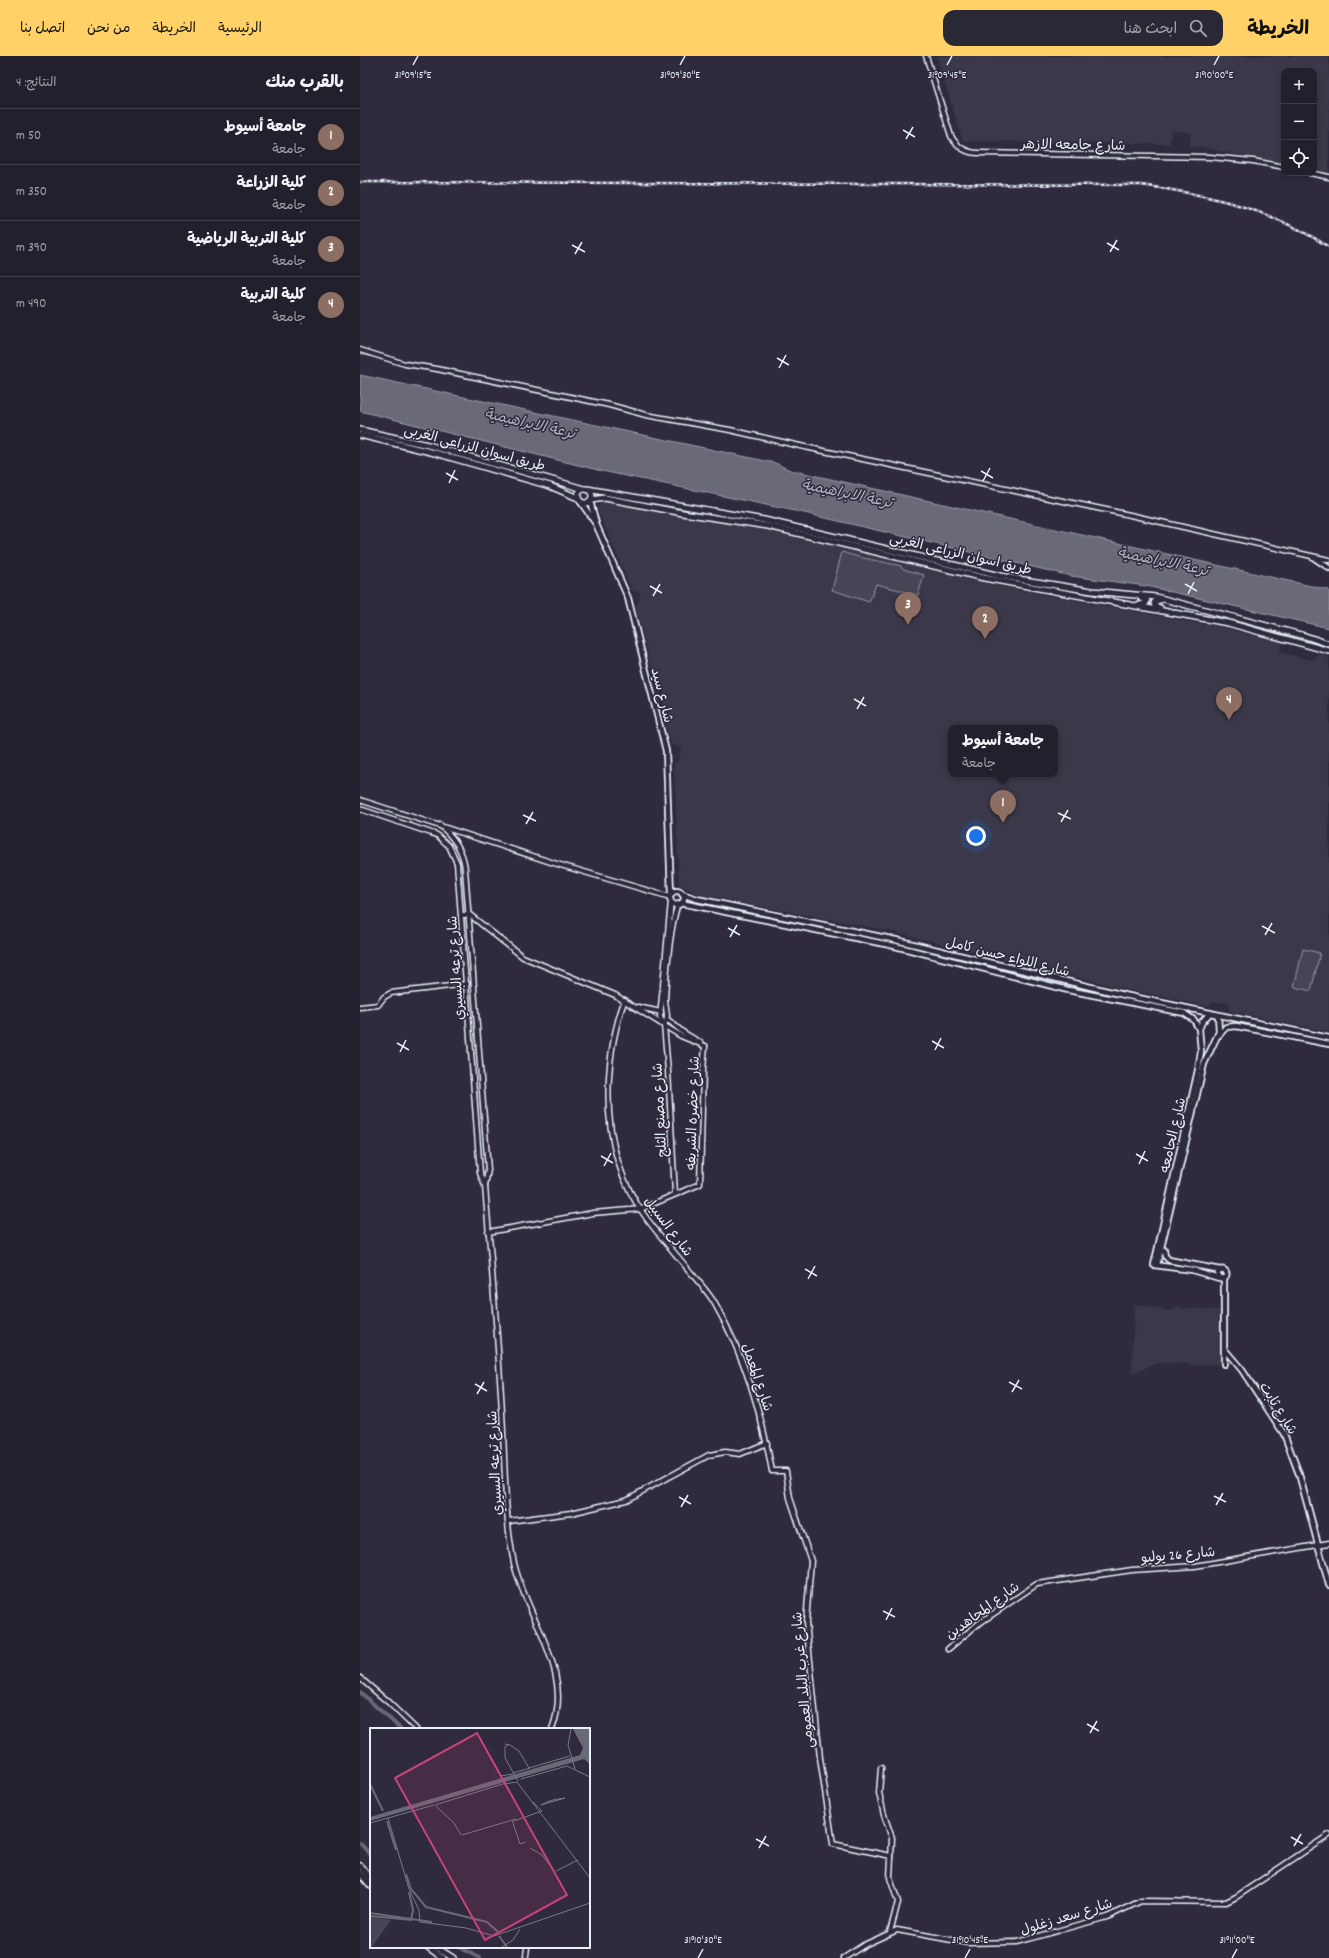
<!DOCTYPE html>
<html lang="ar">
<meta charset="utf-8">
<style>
:root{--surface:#23202e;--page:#2b2836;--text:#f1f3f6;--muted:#a3a3aa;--line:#403e4a;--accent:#ffd166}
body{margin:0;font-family:Dekko,"Playpen Sans Arabic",sans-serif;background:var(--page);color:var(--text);direction:rtl}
.controls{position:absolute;right:12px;top:12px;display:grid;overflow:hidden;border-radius:8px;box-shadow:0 2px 6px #0003}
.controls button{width:36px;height:36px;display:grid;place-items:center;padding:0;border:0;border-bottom:1px solid var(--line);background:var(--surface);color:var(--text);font:20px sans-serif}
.you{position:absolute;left:616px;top:780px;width:14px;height:14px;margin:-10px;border:3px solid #fff;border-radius:50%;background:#1a73e8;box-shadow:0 0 0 6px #1a73e833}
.badge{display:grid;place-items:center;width:26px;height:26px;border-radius:50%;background:var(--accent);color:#fff;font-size:13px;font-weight:700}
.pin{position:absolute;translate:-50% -33px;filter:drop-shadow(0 1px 2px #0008)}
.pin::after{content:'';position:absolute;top:21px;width:14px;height:12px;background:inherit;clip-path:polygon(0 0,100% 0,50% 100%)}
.popup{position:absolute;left:588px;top:669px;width:110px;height:52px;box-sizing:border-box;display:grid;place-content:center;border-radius:8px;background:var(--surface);filter:drop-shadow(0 1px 3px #0005);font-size:13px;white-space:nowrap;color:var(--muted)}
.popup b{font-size:15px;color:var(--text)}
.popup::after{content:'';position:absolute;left:50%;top:100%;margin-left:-8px;border:8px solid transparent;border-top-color:var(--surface)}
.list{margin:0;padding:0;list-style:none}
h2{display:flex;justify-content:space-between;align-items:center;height:52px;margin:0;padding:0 16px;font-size:17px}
h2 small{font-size:13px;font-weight:400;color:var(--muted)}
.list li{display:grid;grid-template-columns:26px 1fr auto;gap:12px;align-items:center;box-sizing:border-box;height:56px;padding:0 16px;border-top:1px solid var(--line)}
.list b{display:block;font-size:15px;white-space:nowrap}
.list p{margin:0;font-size:13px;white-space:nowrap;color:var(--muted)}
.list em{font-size:13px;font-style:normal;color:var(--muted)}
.icon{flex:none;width:22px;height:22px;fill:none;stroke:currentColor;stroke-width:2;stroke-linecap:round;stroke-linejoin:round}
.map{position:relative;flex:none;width:969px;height:1902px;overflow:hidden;direction:ltr}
header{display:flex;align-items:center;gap:24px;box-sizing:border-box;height:56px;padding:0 20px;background:var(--accent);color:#111}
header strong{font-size:19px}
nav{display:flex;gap:22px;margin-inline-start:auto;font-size:14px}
.search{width:280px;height:36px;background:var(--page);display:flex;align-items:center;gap:10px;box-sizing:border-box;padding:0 14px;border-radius:12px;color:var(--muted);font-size:15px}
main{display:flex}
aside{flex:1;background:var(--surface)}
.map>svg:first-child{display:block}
</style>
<header>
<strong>الخريطة</strong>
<div class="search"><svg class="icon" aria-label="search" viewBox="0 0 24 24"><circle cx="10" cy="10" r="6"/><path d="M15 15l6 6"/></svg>ابحث هنا</div>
<nav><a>الرئيسية</a><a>الخريطة</a><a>من نحن</a><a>اتصل بنا</a></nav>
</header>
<main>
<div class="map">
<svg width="969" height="1902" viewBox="0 0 969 1902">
<rect width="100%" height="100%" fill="#2f2a3d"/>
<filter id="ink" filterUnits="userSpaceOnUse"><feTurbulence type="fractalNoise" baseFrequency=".025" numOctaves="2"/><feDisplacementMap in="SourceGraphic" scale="8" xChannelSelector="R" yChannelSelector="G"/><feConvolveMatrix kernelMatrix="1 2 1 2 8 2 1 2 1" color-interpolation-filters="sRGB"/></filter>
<g filter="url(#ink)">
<!-- built -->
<g fill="#3b3749" fill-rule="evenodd">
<polygon points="576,0 969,0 969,118 954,115 954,15 924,15 924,109 841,91 829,91 831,77 811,74 810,88 603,85"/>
<path d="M245,445l161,29 222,54 242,45 52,13 -2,8 2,3 31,7 2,-1 4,-5 10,3v375l-100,-21 -1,-7 -16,-3 -2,4 -2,1 -83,-17 -231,-57 -192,-37 -7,-2 -16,-9 -5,-121h3l4,-15 -10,-3 -7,-27 3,-1 -4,-17 1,-15 -8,-2 -21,-77 5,-6v-8l-8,-1 -33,-78 -1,-6 3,-4zM591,672h104v46h-104z"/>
<polygon points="774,1248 810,1255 820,1250 822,1252 864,1254 864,1308 839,1309 807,1307 795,1308 772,1318"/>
</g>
<!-- green -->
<g fill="#464455" stroke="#979aa6">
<path d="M482,496c20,7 39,9 59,14l2,3 21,6 -6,20 -42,-11 -7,18 -37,-12z"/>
<polygon points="943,893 960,897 951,935 934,931"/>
</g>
<!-- water -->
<polygon fill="#696978" stroke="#9c9fab" points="0,319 415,407 430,414 969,534 969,572 786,530 711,520 440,456 242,415 0,355"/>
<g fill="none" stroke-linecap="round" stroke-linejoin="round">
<!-- canal -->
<g stroke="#696978" stroke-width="4">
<polyline points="0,1636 41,1673"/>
<polyline points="0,1787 11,1800"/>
<polyline points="98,1891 120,1902"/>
</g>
<!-- tertiary casing -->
<g stroke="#e8f1f8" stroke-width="7">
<g id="tertiary">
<path d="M566,0l25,80c6,11 15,17 28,17l231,4 43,4 31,6"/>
<polyline points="950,117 969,121"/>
<polyline points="0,294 45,308 77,313 249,349 286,359 370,374 440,390 770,459 969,504"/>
<polyline points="0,744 197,808 310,841"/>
<polyline points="0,753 77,779 89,790 97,807 120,1117 125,1130"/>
<path d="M80,769c14,13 23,25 25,44l23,301 -3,16c6,75 13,151 17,226 3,47 2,105 12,151 12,55 61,108 38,166"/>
<polyline points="311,845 300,961 304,969 308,1015 315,1138"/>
<polyline points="102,859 110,859 163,901 255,939 321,980 345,990"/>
<path d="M265,944c-7,16 -10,32 -13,49 -9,60 -2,120 35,170 16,21 33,40 50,61 6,7 13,15 18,24 30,52 46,108 57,167h14l4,27 21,63 -5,61 14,136 13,86 58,12"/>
<polyline points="0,951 18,949 24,941 31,937 107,928"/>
<polyline points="278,951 301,956"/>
<polyline points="308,964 324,977 341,987"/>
<path d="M304,969c6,-8 1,-17 1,-26 1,-25 5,-73 13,-95"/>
<polyline points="128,1176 233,1157 281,1153 340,1128 343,1014 345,990"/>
<polyline points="149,1465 211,1457 266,1444 349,1399 365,1396 380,1398 407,1387"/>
<polyline points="588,1593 618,1568 677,1528 772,1514 835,1510 969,1487"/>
<polyline points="0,1622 28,1646 56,1673"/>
<polyline points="521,1712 519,1737 524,1759 532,1782 530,1822 538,1846 530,1876"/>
<polyline points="166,1900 167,1891"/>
<polyline points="484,1902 504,1889 537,1874 608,1887 657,1886 747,1861 781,1845 866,1846 876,1841 969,1779"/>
</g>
</g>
<!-- secondary casing -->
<g stroke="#e8f1f8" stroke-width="8">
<g id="secondary">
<polyline points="220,445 236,468 268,542 306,695 311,839"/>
<polyline points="230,445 236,467"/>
<polyline points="953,501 969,512"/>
<circle cx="317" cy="842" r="7"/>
<polyline points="322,838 337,843 536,884 764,939 969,982"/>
<polyline points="321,847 535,890 708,934 824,957 834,964 839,973"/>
<polyline points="850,957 842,966 839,973 841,995 838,1014 794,1209 832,1214 859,1222"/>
<polyline points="859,979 866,971 876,970 969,988"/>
<polyline points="804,1194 805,1200 809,1204 860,1214"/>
<polyline points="797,1209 844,1008 859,976 858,959"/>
<circle cx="862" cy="1218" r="4.5"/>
<polyline points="865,1294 882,1314 924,1378 939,1418 969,1529"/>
<polyline points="864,1308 864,1222"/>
</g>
</g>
<!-- primary casing -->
<g stroke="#e8f1f8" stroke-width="8">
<g id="primary">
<polyline points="0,374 68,389 224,433"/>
<polyline points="0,379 75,397 190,430 218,442"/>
<polyline points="227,433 404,464 640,520 732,535 796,541 945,580 969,588"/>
<circle cx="225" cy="440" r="7"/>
<polyline points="231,444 245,442 323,457 408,470 624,522 868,567 969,595"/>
<polyline points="780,549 785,548 787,545 780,541"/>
<polyline points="800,552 795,550 794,547 796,545 803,543"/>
</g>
</g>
<!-- trunk casing -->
<g stroke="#e8f1f8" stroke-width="8">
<g id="trunk">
<polyline points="0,1810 11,1823"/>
<polyline points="0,1817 11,1830"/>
<polyline points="68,1891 83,1902"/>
<polyline points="76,1891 93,1902"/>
</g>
</g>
<!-- tertiary -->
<use href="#tertiary" stroke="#2f2a3d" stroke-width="4"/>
<!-- secondary -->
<use href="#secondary" stroke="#2f2a3d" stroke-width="4.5"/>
<!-- primary -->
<use href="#primary" stroke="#2f2a3d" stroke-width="5"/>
<!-- trunk -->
<use href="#trunk" stroke="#2f2a3d" stroke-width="5"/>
<!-- rail casing -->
<g stroke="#e8f1f8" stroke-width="2.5">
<path id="rail" d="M0,126l781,3c69,10 128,23 188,62"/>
</g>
<!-- rail -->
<use href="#rail" stroke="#2f2a3d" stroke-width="1" stroke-dasharray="3" stroke-linecap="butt"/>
</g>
</g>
<!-- ticks -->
<path fill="none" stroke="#e8f1f8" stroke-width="1.5" d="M53,9l5,-9M320,9l5,-9M587,9l5,-9M854,9l5,-9M543,74l12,7M546,83l7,-12M747,187l12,7M212,189l13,7M750,196l7,-12M215,198l7,-12M417,302l12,7M419,312l7,-13M621,415l12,7M86,417l12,7M623,425l7,-13M89,427l6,-13M825,528l12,7M290,530l12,7M828,538l6,-12M293,540l7,-12M494,643l12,7M497,653l7,-12M698,757l13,6M163,759l13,6M701,766l7,-12M166,768l7,-12M902,870l13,7M368,872l12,7M905,879l7,-12M370,881l7,-12M572,985l12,7M37,987l12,7M575,994l6,-12M40,996l6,-12M776,1098l12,7M241,1100l12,7M779,1108l6,-13M244,1110l7,-13M445,1213l12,7M448,1223l7,-13M649,1326l13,7M115,1328l12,7M652,1336l7,-12M117,1338l7,-12M854,1440l12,6M319,1441l12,7M856,1449l7,-12M321,1451l7,-12M523,1555l12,6M526,1564l6,-12M727,1668l12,7M730,1677l7,-12M931,1781l12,7M396,1783l13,7M934,1790l7,-12M399,1792l7,-12M338,1902l5,-9M605,1902l5,-9M872,1902l5,-9"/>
<g text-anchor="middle" stroke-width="3" stroke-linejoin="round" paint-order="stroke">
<!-- street labels -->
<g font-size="14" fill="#e8f1f8" stroke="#2f2a3d">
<text transform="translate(713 88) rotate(1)" y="5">شارع جامعه الازهر</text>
<text transform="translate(115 391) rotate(15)" y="5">طريق اسوان الزراعى الغربى</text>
<text transform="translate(601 497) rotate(13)" y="5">طريق اسوان الزراعى الغربى</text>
<text transform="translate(303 639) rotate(76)" y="5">شارع سيد</text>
<text transform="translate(648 900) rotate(14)" y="5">شارع اللواء حسن كامل</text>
<text transform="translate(95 912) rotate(-94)" y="5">شارع ترعه البسيري</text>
<text transform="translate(299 1054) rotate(-93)" y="5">شارع مصنع الثلج</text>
<text transform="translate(332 1057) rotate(-88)" y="5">شارع خضره الشريفه</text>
<text transform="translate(812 1079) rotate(-77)" y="5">شارع الجامعه</text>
<text transform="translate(309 1170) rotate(53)" y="5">شارع السبيل</text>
<text transform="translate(398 1321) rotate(71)" y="5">شارع المعمل</text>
<text transform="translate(919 1352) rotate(58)" y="5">شارع ثابت</text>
<text transform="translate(134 1407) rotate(-93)" y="5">شارع ترعه البسيري</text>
<text transform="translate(818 1498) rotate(-5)" y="5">شارع 26 يوليو</text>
<text transform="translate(622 1554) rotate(-36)" y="5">شارع المجاهدين</text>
<text transform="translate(442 1624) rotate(-95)" y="5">شارع غرب البلد العمومى</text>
<text transform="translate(706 1860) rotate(-17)" y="5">شارع سعد زغلول</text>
</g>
<!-- water labels -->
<g font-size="15" font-style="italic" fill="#afb4be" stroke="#2f2a3d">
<text transform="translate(170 367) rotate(13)" y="5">ترعة الابراهيمية</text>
<text transform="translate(487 437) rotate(12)" y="5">ترعة الابراهيمية</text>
<text transform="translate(803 505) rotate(12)" y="5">ترعة الابراهيمية</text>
</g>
</g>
<!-- overview -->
<g transform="translate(10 1672)">
<rect width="220" height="220" fill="#2f2a3d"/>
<path d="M0,189l21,3 -19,27h-2z" fill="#464455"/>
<path d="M203,1h17v35l-6,-5 -214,62v-4l210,-62 3,-7z" fill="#696978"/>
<path fill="none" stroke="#696978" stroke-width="2" d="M0,56l13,27M17,93l9,29M36,146l5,15 15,18 61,15 11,10M0,185l62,9M0,188l41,4 2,-10 -4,-18M129,208l8,11"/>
<path fill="none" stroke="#797a88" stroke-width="1" d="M201,1l-3,16 7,24M135,16l5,1 9,6 10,17 41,-12M138,17l-3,2v11l13,23M143,45l17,-5M130,48l13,-2M151,51l46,-13 23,11M134,56l13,-2 73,96M65,77l71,-22M171,77l6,-3 6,-2 12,-2 -24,7M66,78l18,17 7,12M18,90l46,-13M142,92l8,24 6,-2M144,93l28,-10 -9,-9M0,95l18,-5 21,71 10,21 1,12 46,6 28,8 96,-33M92,107l54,-16M160,120l12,7 13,17M186,143l22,-11M132,219l11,-7 7,-11"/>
<path fill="#ca437a" fill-opacity="0.15" stroke="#ca437a" stroke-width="2" d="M107,5l90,162 -82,45 -90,-162z"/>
<rect width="220" height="220" fill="none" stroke="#e8f1f8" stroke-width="2"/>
</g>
<g font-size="10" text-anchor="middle" fill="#e8f1f8" stroke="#2f2a3d" stroke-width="3" stroke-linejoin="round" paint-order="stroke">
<text x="53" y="22">31°09'15"E</text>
<text x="320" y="22">31°09'30"E</text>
<text x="587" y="22">31°09'45"E</text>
<text x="854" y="22">31°10'00"E</text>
<text x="343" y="1887">31°10'30"E</text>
<text x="610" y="1887">31°10'45"E</text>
<text x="877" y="1887">31°11'00"E</text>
</g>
</svg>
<div class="controls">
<button>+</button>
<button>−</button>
<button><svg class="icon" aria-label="locate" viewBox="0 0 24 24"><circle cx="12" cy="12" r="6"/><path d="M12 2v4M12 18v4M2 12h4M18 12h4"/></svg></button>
</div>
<div class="you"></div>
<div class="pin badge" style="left:643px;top:767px;background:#8d6e63">1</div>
<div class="popup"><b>جامعة أسيوط</b>جامعة</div>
<div class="pin badge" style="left:625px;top:583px;background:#8d6e63">2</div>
<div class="pin badge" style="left:548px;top:569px;background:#8d6e63">3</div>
<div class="pin badge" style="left:869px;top:664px;background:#8d6e63">4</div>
</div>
<aside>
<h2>بالقرب منك<small>النتائج: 4</small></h2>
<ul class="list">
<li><span class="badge" style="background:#8d6e63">1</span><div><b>جامعة أسيوط</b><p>جامعة</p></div><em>50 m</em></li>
<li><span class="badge" style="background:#8d6e63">2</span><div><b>كلية الزراعة</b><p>جامعة</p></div><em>350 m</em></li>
<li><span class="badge" style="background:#8d6e63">3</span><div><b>كلية التربية الرياضية</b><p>جامعة</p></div><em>390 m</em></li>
<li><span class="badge" style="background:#8d6e63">4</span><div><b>كلية التربية</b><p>جامعة</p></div><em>490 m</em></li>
</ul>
</aside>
</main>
